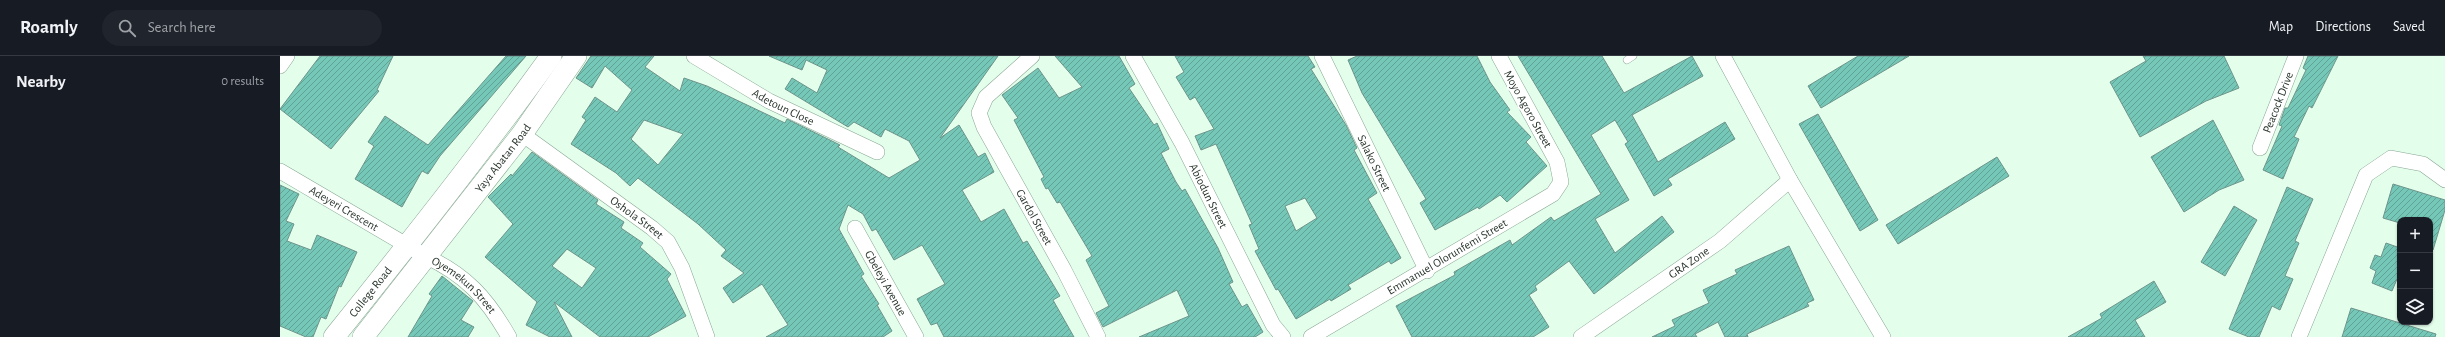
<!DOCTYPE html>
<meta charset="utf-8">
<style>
:root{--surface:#171b24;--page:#20242c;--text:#f1f3f6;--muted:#9ea1a6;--line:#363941}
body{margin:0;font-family:"Alegreya Sans",sans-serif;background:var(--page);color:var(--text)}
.controls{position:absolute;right:12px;bottom:12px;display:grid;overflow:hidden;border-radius:8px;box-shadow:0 1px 3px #0004}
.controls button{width:36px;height:36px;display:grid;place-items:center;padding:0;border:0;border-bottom:1px solid var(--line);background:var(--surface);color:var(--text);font:20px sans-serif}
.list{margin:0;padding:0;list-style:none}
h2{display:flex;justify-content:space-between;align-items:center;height:52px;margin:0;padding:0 16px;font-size:17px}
h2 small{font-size:13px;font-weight:400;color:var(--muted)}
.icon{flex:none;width:22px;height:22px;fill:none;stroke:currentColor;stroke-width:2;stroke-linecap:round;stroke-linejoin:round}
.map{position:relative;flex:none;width:2165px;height:281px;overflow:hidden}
header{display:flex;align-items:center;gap:24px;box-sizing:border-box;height:56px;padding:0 20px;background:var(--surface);border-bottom:1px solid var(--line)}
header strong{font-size:19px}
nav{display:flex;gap:22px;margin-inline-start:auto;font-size:14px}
.search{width:280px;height:36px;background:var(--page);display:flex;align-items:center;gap:10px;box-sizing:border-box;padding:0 14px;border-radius:22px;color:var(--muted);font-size:15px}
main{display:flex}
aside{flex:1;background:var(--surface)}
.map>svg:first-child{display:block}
</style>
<header>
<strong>Roamly</strong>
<div class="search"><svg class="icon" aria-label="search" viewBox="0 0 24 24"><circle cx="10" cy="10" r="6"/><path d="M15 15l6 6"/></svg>Search here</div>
<nav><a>Map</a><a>Directions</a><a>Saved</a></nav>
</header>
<main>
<aside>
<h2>Nearby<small>0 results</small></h2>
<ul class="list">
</ul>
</aside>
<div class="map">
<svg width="2165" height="281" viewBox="0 0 2165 281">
<defs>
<pattern id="building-hatch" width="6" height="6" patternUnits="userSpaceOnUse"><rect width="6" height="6" fill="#75c8b7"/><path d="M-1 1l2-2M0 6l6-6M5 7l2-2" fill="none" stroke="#60a395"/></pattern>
</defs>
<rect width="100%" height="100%" fill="#e4feec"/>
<!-- building -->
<g fill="url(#building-hatch)" stroke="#6d948b" fill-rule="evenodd">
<polygon points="40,0 113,0 97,34 99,35 51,93 0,53"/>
<polygon points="226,0 246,0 160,100 148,118 142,115 122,151 75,123 94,90 88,86 105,60 148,89"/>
<path d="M311,0h63l-9,11 35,24 4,-13 23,8 78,37 2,-4 47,23 6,3 -2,2 51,31 31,-18 -11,-19 -24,-12 -4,8 -27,-15 -6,5 -63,-38 7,-11 25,15 10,-23 -21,-10 -4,10 -33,-14h229l-58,82 19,-13 19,32 7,-4 9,19 -32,18 19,32 23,-13 19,34 4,-2 33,55 -7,4 21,37h-130l-7,-14 -6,2 -14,-26 28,-15 -23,-39 -28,15 -18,-31 -4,2 -9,-17 -15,-9 -9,24 25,45 -3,2 18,28 -2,1 15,26 -9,6h-117l22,-12 -26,-41 -29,19 -10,-15 21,-15 -23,-17 5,-6 -28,-26 -60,-46 -8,8 -14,-13 -45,-29 15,-24 -4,-3 13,-20 22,15 15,-22 -27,-24 -13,22 -16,-10zM364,64l39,14 -25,31 -27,-26z"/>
<polygon points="775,0 839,0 855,28 849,32 874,69 877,67 889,93 881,97 896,126 902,135 905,133 938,192 953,226 949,228 962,251 967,248 983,276 975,281 859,281 909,260 897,234 823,271 816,257 829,250 806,204 812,200 780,146 777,147 768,132 766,133 761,123 764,121 734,64 738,62 722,39 758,12 779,42 802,31"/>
<path d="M895,0h133l7,11 -4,2 35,56 11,23 -3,2 23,43 -9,6 33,59 -10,6 -2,-3 -41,24 3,4 -20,12 -1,-2 -34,20 -18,-30 -2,1 -21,-39 4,-2 -10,-24 3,-1 -36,-80 -15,6 -6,-14 19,-7 -19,-32 -5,3 -14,-23 8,-5zM1025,142l12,20 -21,13 -11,-25z"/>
<polygon points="1077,0 1197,0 1210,26 1230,54 1227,56 1251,81 1246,86 1267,110 1227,146 1220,139 1199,153 1198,151 1155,174 1140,147 1146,143 1082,37 1068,4"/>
<polygon points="1238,0 1322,0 1344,37 1412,0 1423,20 1352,59 1378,106 1445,66 1455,83 1388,123 1392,129 1374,140 1345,88 1348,86 1335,64 1311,79 1349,144 1315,163 1335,197 1382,160 1394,176 1314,238 1289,205 1255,230 1257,234 1249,239 1269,271 1253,281 1132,281 1116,250 1175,219 1174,216 1230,184 1232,189 1271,161 1274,165 1321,138"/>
<polygon points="1578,0 1629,0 1541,52 1528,30"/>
<polygon points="1863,0 1944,0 1959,32 1926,45 1860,81 1830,26 1866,5"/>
<polygon points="2028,0 2058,0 2032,52 2029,50 2014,81 2019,83 2003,123 1983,114 2002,70 1999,69 2005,52 2008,52 2026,14 2023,12"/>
<polygon points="1538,58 1598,164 1580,175 1519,68"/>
<polygon points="1933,64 1964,124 1939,134 1904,156 1871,101"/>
<path d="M252,96l66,48 -2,4 28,18 -3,6 22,15 -3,4 31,27 -4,5 19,37 -38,21h-48l-46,-35 18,35h-22l-24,-12 11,-23 -52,-45 28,-33 -25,-27 23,-23 1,2zM287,193l29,19 -14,20 -30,-22z"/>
<polygon points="1717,101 1729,120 1618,188 1606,169"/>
<polygon points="2113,128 2165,144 2165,154 2153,194 2150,194 2150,164 2120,164 2120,167 2103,162"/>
<polygon points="0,129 19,138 6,165 14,168 7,185 31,194 37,179 77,196 61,231 59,230 46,263 41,261 33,281 26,281 0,270"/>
<polygon points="2007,131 2033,143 2015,185 2019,187 2005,220 2013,223 2000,254 1992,250 1979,281 1969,281 1949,273"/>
<polygon points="1954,150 1977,164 1945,220 1921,206"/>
<polygon points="2106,187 2120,192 2120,224 2117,223 2112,235 2092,227 2096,215 2090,212 2095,199 2101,201"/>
<polygon points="1509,190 1534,244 1527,247 1529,250 1467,278 1468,281 1445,281 1438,266 1415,278 1417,281 1372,281 1395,270 1392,264 1429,247 1423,234 1457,218 1455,214"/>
<polygon points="162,220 193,245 181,264 194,271 188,281 128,281 152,240 149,238"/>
<polygon points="1874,225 1886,246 1855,264 1865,281 1788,281 1822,262 1820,258"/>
<polygon points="2071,252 2156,278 2155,281 2062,281"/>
</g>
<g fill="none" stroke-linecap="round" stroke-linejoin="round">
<!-- service casing -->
<g stroke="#88a792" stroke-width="8">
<polyline id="service" points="1347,4 1353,0"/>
</g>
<!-- minor casing -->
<g stroke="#88a792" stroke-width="16">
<g id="minor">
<path id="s1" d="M414,0l75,45 108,51"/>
<path id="s2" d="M752,0l-46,41 -7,16 5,14 80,143 34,67"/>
<path id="s3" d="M853,0l49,87 91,182 10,12"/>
<path id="s4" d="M1042,0l105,215"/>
<polyline points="1443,0 1510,124 1603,281"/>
<polyline points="0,10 7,0"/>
<path id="s5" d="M242,78l130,94 16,14 14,26 25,69"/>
<path id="s6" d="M1980,92l36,-92"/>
<path id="s7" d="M0,115l145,85c41,19 62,42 84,81"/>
<path id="s8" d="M575,172l61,109"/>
<path id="s9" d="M1031,281l242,-143 8,-12 -4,-20 -58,-106"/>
<path id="s10" d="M1301,281l139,-96 70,-61"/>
<polyline points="2019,281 2086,119 2111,102 2143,108 2165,124"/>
</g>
</g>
<!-- secondary casing -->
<g stroke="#88a792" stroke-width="22">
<g id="secondary">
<path id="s11" d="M54,281c74,-92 148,-185 217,-281"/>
<path id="s12" d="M83,281l159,-203 54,-78"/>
</g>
</g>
<!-- service -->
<use href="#service" stroke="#fff" stroke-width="7"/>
<!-- minor -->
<use href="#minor" stroke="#fff" stroke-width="15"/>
<!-- secondary -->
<use href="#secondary" stroke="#fff" stroke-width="21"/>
</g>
<g text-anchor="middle" stroke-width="4" stroke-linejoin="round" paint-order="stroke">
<!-- street labels -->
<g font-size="12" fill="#28342c" stroke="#fff">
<text dy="4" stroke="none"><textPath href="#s6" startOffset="49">Peacock Drive</textPath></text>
<text dy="4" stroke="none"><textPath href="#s1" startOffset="103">Adetoun Close</textPath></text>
<text transform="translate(1248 53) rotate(61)" y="4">Moyo Agoro Street</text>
<text dy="4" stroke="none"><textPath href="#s12" startOffset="227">Yaya Abatan Road</textPath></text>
<text dy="4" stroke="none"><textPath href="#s4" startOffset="119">Salako Street</textPath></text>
<text dy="4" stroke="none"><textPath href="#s3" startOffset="159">Abiodun Street</textPath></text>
<text dy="4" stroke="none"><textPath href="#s7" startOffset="74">Adeyeri Crescent</textPath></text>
<text dy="4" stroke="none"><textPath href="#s2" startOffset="197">Gardol Street</textPath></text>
<text dy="4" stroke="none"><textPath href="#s5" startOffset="142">Oshola Street</textPath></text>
<text dy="4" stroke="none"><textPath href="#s9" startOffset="158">Emmanuel Olorunfemi Street</textPath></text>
<text dy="4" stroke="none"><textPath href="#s10" startOffset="131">GRA Zone</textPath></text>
<text dy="4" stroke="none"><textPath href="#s8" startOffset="63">Gbeleyi Avenue</textPath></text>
<text dy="4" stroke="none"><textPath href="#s7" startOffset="217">Oyemekun Street</textPath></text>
<text dy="4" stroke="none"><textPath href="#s11" startOffset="58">College Road</textPath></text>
</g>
</g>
</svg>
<div class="controls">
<button>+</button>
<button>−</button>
<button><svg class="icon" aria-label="layers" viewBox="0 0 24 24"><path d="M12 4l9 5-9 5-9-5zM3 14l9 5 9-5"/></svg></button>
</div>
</div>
</main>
